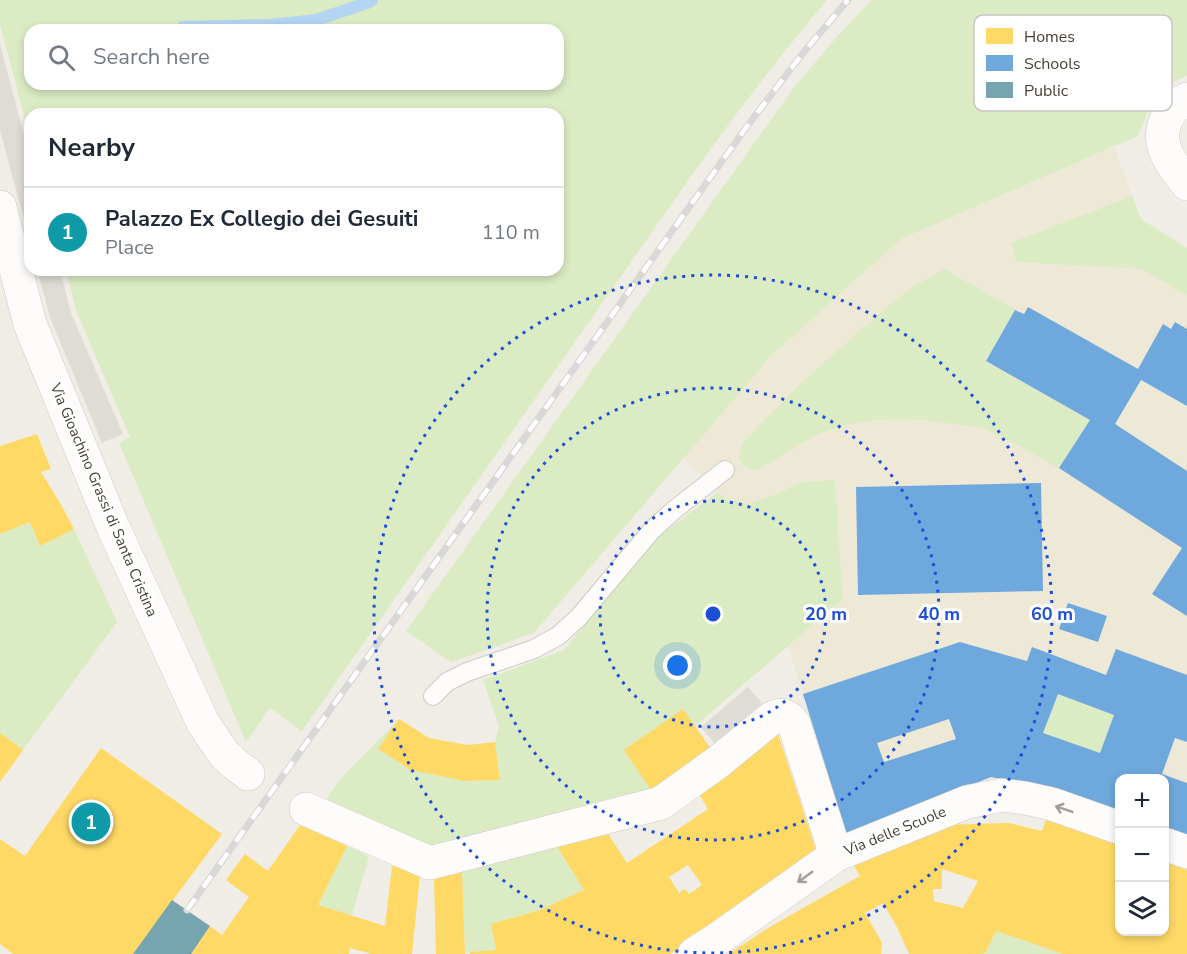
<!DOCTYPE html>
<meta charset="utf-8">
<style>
:root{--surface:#fff;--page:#f2f2f3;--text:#1f2937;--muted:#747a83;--line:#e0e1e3;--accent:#817c72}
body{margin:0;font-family:"Nunito Sans",sans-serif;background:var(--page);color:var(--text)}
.controls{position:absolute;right:18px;bottom:18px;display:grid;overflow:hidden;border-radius:12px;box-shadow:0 3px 9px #0003}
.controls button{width:54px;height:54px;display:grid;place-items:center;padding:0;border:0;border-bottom:2px solid var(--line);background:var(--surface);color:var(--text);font:30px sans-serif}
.you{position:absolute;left:678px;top:666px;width:21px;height:21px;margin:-15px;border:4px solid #fff;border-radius:50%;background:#1a73e8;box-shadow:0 0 0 9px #1a73e833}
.badge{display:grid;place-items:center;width:39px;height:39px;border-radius:50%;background:var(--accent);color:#fff;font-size:20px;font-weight:700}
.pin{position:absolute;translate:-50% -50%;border:3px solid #fff;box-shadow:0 2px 6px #0006}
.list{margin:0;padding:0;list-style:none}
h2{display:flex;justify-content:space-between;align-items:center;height:78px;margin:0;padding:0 24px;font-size:26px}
h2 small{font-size:20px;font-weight:400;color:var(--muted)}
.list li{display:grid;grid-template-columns:39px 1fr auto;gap:18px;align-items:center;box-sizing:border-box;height:90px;padding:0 24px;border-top:2px solid var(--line)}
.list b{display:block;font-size:22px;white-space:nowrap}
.list p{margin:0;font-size:20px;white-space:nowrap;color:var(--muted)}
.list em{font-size:20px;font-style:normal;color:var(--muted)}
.icon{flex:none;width:33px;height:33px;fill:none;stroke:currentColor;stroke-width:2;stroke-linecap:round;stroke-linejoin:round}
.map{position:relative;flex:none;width:1187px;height:954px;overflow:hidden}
.search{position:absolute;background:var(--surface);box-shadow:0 3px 9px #0003;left:24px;top:24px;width:540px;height:66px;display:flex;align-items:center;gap:15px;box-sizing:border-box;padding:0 21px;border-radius:18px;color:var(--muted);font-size:22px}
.panel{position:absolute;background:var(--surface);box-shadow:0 3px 9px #0003;left:24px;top:108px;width:540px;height:168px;border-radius:18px}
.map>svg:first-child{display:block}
</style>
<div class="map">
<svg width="1187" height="954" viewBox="0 0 1187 954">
<rect width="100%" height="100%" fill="#f0ede6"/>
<!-- education -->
<polygon fill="#eee9d7" points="1114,147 1141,219 1187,248 1187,835 1164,778 1120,778 1062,792 991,777 847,835 788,646 843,599 835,481 774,495 747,504 727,499 683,459 771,356 901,239"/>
<!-- green -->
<g fill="#dbecc4" fill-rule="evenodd">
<path d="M0,0h827c-43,51 -84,104 -123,158l-402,573 -32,-23 -24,34 -127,-299 11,-6 -54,-127 -10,-40h492v-156h-528v23l-30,-112zM30,30h528v54h-528z"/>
<path d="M872,0h315v76c-32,11 -37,32 -49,60l-237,103 -130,117 -237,277 -83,29 -45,-31 389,-545 46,-54z"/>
<polygon points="1132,196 1141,219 1187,248 1187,295 1141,269 1017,262 1011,243"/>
<path d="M945,269l70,41 -29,52 104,58 -31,48c-23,-12 -45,-26 -69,-37 -13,-5 -31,-6 -45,-8 -39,-7 -90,-5 -126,11 -21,10 -40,23 -59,35 -11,1 -18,-1 -22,-12l5,-15 59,-60 87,-77 28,-21z"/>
<polygon points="835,480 843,599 695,726 683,709 653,793 629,801 626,794 435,848 326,799 341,778 399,719 378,749 411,770 465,781 500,780 495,742 499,726 483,680 564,650 659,536 718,492 727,499 747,504 774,495 802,482"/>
<polygon points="30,522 40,546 74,529 117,622 23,750 0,733 0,534"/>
<polygon points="1058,694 1114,715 1100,753 1043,733"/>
<polygon points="556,845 584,890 540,910 491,924 496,950 465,953 462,872"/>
<polygon points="347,846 369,856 352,916 318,905"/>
<polygon points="996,931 1063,954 974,954 985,952"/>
</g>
<!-- parking -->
<g fill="#dfdcd6">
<polygon points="0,44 30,158 30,243 0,130"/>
<polygon points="37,270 60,270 71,313 123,434 102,443 51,320"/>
<polygon points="748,687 762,703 715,744 701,727"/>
</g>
<!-- homes -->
<g fill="#ffd966" fill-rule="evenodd">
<polygon points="37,434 51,469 41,472 63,508 74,529 40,546 30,522 0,534 0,446"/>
<polygon points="683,709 713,752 653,793 624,750"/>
<polygon points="399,719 429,738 468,745 495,742 500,780 465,781 411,770 378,749"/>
<polygon points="0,733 23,750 0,782"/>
<path d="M778,734l39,119 -113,80 -34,21h-200v-2l26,-2 -5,-26 49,-14 44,-20 -28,-45 49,-16 22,34 81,-54 -9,-15zM688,865l14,20 -13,9 -4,-5 -6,4 -10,-16z"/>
<polygon points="101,748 222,834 133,954 13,954 0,944 0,839 25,856"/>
<path d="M1046,820l73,25v87h45v-71l23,9v84h-124l-67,-23 -11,22 -11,1h-65l-12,-27 -14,-24 -18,10 17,30 -1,11h-153l45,-29 87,-49 -7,-12 86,-32 -1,-7 71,-2 33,8zM942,869l36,12 -15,27 -29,-7 -1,-12h9z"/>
<polygon points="300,825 347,846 318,905 385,926 392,866 420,874 412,954 372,954 350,948 349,954 191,954 210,926 222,935 249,897 226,880 245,854 268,871"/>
<polygon points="462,872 465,954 436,954 434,879"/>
</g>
<!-- schools -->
<g fill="#6fa8dc" fill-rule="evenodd">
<polygon points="1028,307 1138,369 1163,324 1171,329 1175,322 1187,329 1187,406 1141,380 1115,424 1187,471 1187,616 1152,594 1182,548 1059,468 1090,420 986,361 1015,310 1024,314"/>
<polygon points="1041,483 1043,591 858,595 856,487"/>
<polygon points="1068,603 1107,616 1098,642 1059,629"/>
<path d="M960,642l67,19 5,-14 74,28 10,-26 71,26v67l-12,-4 -13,36 25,9v52l-23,-7v-50h-44v34l-58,-20 -71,-15 -144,58 -44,-141zM1058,694l56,21 -14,38 -57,-20zM949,719l7,20 -72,23 -7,-19z"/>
</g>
<!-- public -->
<polygon fill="#76a5af" points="172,900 210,926 191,954 133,954"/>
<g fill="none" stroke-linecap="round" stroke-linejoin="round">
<!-- stream -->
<polyline stroke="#b3d5f1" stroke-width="12" points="183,27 270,25 316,20 367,3 372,0"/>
<!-- service casing -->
<g stroke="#cecbc4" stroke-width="20">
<polyline id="service" points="433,696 447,682 467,672 534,649 558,636 578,618 652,530 674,510 725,470"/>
</g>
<!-- minor casing -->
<g stroke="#cecbc4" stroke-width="34">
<g id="minor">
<polyline points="0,207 30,324 113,527 203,723 224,754 235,764 248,774"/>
<path d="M306,809l124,54 231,-60 57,-41 54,-44c10,-5 16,-3 22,6l42,131"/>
<polyline points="1164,844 1187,852"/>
<polyline points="694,954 716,940 836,855 967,802 1002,795 1025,798 1052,804 1120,828"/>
</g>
</g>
<!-- tertiary casing -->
<g stroke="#cecbc4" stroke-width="34">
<path id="tertiary" d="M1187,99c-20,9 -30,32 -21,53 4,11 14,22 21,32"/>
</g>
<!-- service -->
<use href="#service" stroke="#fdfcfb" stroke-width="18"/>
<!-- minor -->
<use href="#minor" stroke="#fdfcfb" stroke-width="33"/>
<!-- tertiary -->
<use href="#tertiary" stroke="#fdfcfb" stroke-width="33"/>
<!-- rail casing -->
<g stroke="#d8d8d7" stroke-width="7">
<polyline id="rail" points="187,910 745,129 803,53 848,0"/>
</g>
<!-- rail -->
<use href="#rail" stroke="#fff" stroke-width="4.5" stroke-dasharray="14" stroke-linecap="butt"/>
</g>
<!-- one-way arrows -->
<defs><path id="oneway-shaft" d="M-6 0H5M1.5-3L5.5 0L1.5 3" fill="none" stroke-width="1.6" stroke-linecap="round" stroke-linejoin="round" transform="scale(1.5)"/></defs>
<g stroke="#a19e97">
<use href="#oneway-shaft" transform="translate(1064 809) rotate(-161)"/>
<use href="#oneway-shaft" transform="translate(805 877) rotate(144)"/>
</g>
<!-- distance rings -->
<g fill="none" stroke="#1d4ed8" stroke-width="3" stroke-dasharray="3 6">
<circle cx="713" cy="614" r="113"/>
<circle cx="713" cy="614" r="226"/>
<circle cx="713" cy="614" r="339"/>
</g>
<g text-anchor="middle" stroke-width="6" stroke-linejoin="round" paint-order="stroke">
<!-- street labels -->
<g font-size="15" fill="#453f33" stroke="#fff">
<text transform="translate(104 500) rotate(67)" y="5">Via Gioachino Grassi di Santa Cristina</text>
<text transform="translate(895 831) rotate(-22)" y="5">Via delle Scuole</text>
</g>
</g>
<!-- legend -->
<rect x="974" y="15" width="198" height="96" rx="9" fill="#fff" stroke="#c7c5c2" stroke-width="1.5"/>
<rect x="986" y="28" width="27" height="16" fill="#ffd966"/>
<rect x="986" y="55" width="27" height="16" fill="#6fa8dc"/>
<rect x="986" y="82" width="27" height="16" fill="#76a5af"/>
<g font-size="16" fill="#453f33">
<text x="1024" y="42">Homes</text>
<text x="1024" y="69">Schools</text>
<text x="1024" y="96">Public</text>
</g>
<circle cx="713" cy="614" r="9" fill="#1d4ed8" stroke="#fff" stroke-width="3"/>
<g font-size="18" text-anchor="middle" font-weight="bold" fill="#1d4ed8" stroke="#fff" stroke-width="6" stroke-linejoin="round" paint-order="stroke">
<text x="826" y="620">20 m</text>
<text x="939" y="620">40 m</text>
<text x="1052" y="620">60 m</text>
</g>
</svg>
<div class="controls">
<button>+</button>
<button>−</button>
<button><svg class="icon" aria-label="layers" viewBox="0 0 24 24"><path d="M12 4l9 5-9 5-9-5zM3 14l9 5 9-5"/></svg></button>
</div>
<div class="you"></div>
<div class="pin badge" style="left:91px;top:822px;background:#0f9aa8">1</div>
<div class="search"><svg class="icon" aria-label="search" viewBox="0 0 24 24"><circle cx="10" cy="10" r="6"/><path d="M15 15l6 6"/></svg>Search here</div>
<section class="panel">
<h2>Nearby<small></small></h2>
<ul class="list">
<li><span class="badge" style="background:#0f9aa8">1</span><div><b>Palazzo Ex Collegio dei Gesuiti</b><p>Place</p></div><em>110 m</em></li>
</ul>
</section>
</div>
